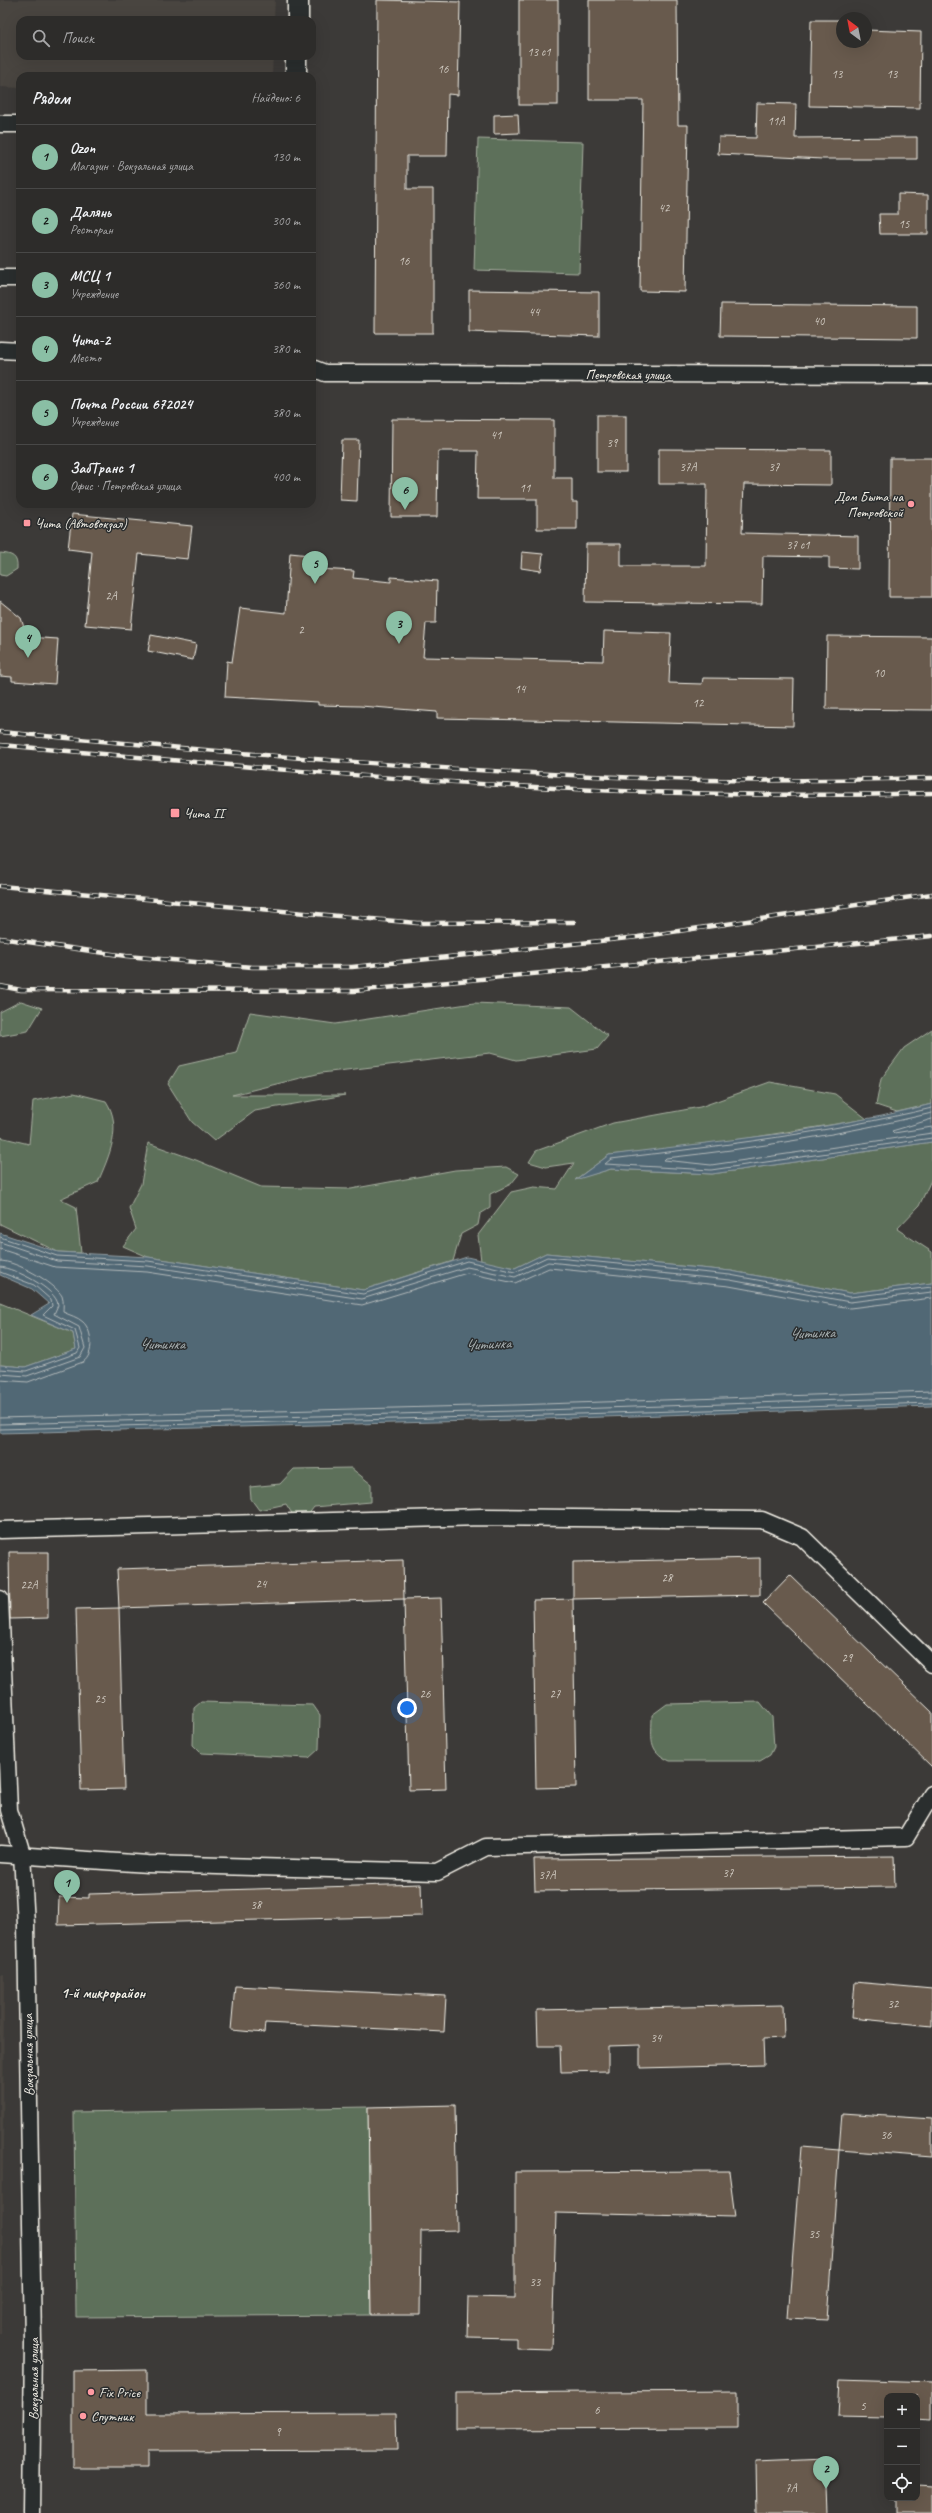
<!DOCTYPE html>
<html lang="ru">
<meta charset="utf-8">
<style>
:root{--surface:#2d2c2a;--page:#393836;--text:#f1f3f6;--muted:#a7a7a8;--line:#484847;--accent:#8abfa5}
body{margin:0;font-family:Caveat,sans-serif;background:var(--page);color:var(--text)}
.controls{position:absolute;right:12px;bottom:12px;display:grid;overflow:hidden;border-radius:8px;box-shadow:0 4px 16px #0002}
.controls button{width:36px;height:36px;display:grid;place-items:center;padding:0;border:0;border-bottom:1px solid var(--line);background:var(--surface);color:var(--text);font:20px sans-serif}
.compass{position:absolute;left:836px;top:12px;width:36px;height:36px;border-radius:50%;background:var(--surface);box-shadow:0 4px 16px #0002;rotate:328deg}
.you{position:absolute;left:407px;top:1708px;width:14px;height:14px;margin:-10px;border:3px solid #fff;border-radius:50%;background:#1a73e8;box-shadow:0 0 0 6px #1a73e833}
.badge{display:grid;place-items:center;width:26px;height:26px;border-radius:50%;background:var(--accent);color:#111;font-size:13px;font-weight:700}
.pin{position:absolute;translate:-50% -33px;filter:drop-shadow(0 1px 2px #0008)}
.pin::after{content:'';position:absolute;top:21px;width:14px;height:12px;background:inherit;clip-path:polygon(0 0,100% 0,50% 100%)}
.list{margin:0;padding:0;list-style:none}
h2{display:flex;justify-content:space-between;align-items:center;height:52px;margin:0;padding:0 16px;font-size:17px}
h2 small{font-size:13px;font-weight:400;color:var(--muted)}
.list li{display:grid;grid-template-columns:26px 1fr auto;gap:12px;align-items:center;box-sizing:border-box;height:64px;padding:0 16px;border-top:1px solid var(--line)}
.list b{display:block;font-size:15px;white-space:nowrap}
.list p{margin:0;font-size:13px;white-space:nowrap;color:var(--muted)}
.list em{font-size:13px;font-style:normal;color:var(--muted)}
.icon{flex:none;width:22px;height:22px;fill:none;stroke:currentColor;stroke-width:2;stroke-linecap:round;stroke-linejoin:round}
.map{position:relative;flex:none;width:932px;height:2513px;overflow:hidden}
.search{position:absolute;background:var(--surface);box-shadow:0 4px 16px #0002;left:16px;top:16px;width:300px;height:44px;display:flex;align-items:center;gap:10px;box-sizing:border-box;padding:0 14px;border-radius:12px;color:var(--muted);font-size:15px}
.panel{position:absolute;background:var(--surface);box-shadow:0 4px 16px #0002;left:16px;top:72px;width:300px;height:436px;border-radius:12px}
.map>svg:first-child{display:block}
</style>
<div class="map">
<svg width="932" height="2513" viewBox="0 0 932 2513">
<rect width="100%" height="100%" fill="#3c3a38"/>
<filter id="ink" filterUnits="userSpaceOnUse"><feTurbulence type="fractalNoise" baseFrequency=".025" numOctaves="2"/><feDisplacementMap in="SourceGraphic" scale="8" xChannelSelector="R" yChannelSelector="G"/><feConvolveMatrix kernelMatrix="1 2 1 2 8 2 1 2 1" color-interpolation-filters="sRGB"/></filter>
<g filter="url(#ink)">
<!-- built -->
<g fill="#49443f">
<polygon points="0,0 275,0 274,20 20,20 20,56 273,56 272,76 20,76 20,88 0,87"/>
<polygon points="4,1974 2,2334 0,2334 0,1975"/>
</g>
<!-- green -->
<g fill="#5d705a" stroke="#a8b0a1">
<polygon points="478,139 583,142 579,273 474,270"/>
<path d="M0,553c12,1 18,3 17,16l-11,7 -6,-1z"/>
<polygon points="21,1001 42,1008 28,1031 0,1036 0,1012"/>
<polygon points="474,1003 571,1007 608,1036 597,1049 516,1060 490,1053 321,1073 232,1095 345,1095 255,1111 214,1141 192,1122 168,1084 179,1066 236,1053 250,1012 335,1024"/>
<polygon points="932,1029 932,1104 897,1112 876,1105 881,1079 904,1048"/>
<polygon points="770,1082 835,1094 867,1119 712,1144 609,1155 576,1179 611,1169 712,1174 932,1142 932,1178 919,1206 897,1229 932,1252 932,1283 850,1293 731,1271 546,1253 515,1268 481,1261 478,1235 511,1192 534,1187 557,1189 574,1163 546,1167 529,1162 536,1151 613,1123 700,1107"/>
<path d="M74,1093l32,8c17,26 3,55 -8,81l-38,17 16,8 5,46 -23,-1 -58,-28v-87l29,7 4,-43z"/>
<polygon points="148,1143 196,1160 261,1187 351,1189 455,1170 506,1167 519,1174 511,1184 490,1194 490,1208 480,1214 478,1225 461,1234 453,1261 363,1290 148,1257 123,1246 136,1229 129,1208 141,1184"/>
<polygon points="0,1303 73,1333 76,1349 25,1367 0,1365"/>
<polygon points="351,1468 371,1484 371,1502 314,1507 308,1515 293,1515 286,1504 259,1510 251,1499 250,1487 280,1484 294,1469"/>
<polygon points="201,1702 313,1705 320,1715 319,1749 309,1758 201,1753 193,1745 194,1708"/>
<path d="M760,1702l12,15 2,30 -4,8 -10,6h-90c-23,-10 -18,-24 -18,-46l15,-11z"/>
<polygon points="368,2107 371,2315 76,2317 74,2112"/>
</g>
<!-- water -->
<g fill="#516775" stroke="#929ea3">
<polygon points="932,1104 932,1142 712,1174 611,1169 575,1180 609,1155 787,1133 882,1116"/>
<polygon points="0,1233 58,1252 148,1257 363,1290 467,1257 515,1268 546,1253 731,1271 850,1293 932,1283 932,1406 514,1420 0,1433 0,1365 25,1367 76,1349 73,1333 31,1315 49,1304 32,1289 0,1275"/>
</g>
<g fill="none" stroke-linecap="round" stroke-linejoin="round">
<!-- shore -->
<g stroke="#b3baba" stroke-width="1">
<path d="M932,1108c-106,25 -213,38 -321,51l-6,5 106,6 221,-32"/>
<path d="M932,1113c-88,21 -176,35 -266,45l-2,2 47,5 221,-32"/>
<polyline points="932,1119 892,1131 894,1133 932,1127"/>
<polyline points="0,1237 57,1256 148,1261 363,1294 467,1261 515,1272 547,1257 730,1275 850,1297 932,1287"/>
<polyline points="0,1242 57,1261 148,1266 362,1299 467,1267 515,1277 548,1262 730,1280 850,1302 932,1292"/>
<polyline points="0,1249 55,1267 147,1272 362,1305 467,1273 515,1283 549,1268 729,1286 850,1308 932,1298"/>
<path d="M0,1261c16,0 54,21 62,35 2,6 1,11 1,16 6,3 15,5 20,10 10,9 11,33 0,40l-55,20 -28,-2"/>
<path d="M0,1267c14,1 57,22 58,38l-4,9 25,13 6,21 -5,9 -53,19 -27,-2"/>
<polyline points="0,1272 34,1285 51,1300 52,1306 43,1315 75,1330 80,1348 77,1353 26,1371 0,1369"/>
<polyline points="0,1418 513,1405 932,1391"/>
<polyline points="0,1424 513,1411 932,1397"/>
<polyline points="0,1429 514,1416 932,1403"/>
</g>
</g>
<!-- building -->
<g fill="#675a4e" stroke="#f4f1e8">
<polygon points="377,0 460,2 458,95 448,94 447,156 407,156 407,189 433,189 433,333 375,333"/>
<rect x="519" y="0" width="39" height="105"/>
<polygon points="589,0 677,0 678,125 688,125 685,292 640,291 643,100 589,100"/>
<polygon points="811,20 842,20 842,42 866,42 866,30 921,32 920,108 809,106"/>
<polygon points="757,103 796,104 795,138 917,137 917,159 823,159 718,154 719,137 756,138"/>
<polygon points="518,114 519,133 494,134 494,115"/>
<polygon points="898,194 928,195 928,234 880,234 879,214 898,214"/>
<polygon points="469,290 599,292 599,336 469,332"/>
<polygon points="721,304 917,306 917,338 720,336"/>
<rect x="597" y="415" width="29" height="57"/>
<polygon points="392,419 554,420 554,478 572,478 572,502 577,502 577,529 537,529 537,499 477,499 478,451 438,451 437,517 391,517"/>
<polygon points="342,440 359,440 357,501 340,500"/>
<polygon points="659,449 831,450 831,485 744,484 742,533 858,536 858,569 829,568 829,557 763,556 762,604 585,602 586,544 621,544 621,566 706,566 707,484 659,484"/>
<polygon points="890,458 932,458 932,597 889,597"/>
<polygon points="72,514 192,526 188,559 139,554 131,629 85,625 92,552 68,549"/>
<polygon points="522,552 543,554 541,571 521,568"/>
<polygon points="290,553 319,556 319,569 354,571 353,578 391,582 391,577 437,581 436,623 426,623 423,657 603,661 604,631 671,633 669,683 702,684 703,678 794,679 793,726 437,718 437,712 360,706 318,705 318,702 225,697 227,661 232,662 240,608 286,613"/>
<polygon points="0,601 21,618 27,637 58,639 55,684 12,681 12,677 0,676"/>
<polygon points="151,635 196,644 193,660 148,651"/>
<polygon points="827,636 932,637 932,710 826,709"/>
<polygon points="9,1552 48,1552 48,1618 10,1619"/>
<polygon points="760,1558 760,1595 573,1599 573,1562"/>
<polygon points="403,1560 404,1599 119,1608 117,1569"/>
<polygon points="790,1575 932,1712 932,1767 763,1603"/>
<polygon points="441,1598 446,1789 409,1790 404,1599"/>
<polygon points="573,1599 576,1787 536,1788 533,1600"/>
<polygon points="119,1608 124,1789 81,1790 76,1609"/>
<polygon points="894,1856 895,1887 535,1891 534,1859"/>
<polygon points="421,1884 422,1916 58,1925 59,1897 89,1898 89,1894"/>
<polygon points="855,1982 932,1989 932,2026 852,2018"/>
<polygon points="235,1986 446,1996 444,2032 265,2023 264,2033 231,2030"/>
<polygon points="783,2005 784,2038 763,2039 764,2065 640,2068 640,2045 608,2046 608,2071 561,2072 560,2046 538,2046 537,2010"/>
<polygon points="455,2105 457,2230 421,2231 420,2315 371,2315 368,2107"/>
<polygon points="842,2113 932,2119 932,2157 839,2150"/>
<polygon points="801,2147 839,2150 827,2320 788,2318"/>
<polygon points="729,2171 735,2217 556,2213 552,2349 516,2348 516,2338 467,2337 468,2297 515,2298 515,2172"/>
<polygon points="147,2370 147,2414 396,2413 397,2450 147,2451 147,2468 73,2468 73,2371"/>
<polygon points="840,2379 932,2382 932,2420 917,2419 917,2396 887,2396 887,2418 838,2417"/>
<polygon points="738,2391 738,2428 456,2429 456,2393"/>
<polygon points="825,2459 827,2513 757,2513 756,2462"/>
<polygon points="917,2486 932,2487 932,2513 896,2513 896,2498 917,2498"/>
</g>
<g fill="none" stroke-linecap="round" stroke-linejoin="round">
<!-- minor casing -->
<g stroke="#f4f1e8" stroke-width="19">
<g id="minor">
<polyline points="0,124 20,124"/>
<polyline points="0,278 20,278"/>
<polyline points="0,350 20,351"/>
<polyline points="312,368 325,373 338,373 932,375"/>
<polyline points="0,1530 482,1517 762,1520 802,1537 932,1664"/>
<polyline points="0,1599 9,1810 22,1854 26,1925 33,2342 31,2513"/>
<polyline points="0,1854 148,1864 437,1872 486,1847 906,1837 932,1794"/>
</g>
</g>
<!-- tertiary casing -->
<g stroke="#f4f1e8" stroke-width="23">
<g id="tertiary">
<polyline points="298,20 298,0"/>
<polyline points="296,76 296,56"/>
</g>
</g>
<!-- minor -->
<use href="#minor" stroke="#2a2d2e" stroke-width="16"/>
<!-- tertiary -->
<use href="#tertiary" stroke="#2a2d2e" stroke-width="20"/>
<!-- rail casing -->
<g stroke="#f4f1e8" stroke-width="4.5">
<g id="rail">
<path d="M0,732c233,21 468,42 702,48 77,1 154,0 230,-2"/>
<path d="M0,745c309,27 621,58 932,48"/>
<polyline points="0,886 417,923 574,922"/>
<polyline points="0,938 126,956 252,967 352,967 638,937 932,894"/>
<polyline points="0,986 21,990 354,991 932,936"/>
</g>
</g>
<!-- rail -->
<use href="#rail" stroke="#2a2d2e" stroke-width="3" stroke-dasharray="9" stroke-linecap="butt"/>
</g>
</g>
<!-- markers -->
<g fill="#ff9aa2" stroke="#2a2d2e" stroke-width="1.5">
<circle cx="911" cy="504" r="4"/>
<rect x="23" y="519" width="8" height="8" rx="2"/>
<rect x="170" y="808" width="10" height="10" rx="2"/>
<circle cx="91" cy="2392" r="4"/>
<circle cx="83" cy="2416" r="4"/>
</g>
<g text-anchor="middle" stroke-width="3" stroke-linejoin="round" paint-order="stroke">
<!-- number labels -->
<g font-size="12" fill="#d1cbc2">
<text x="539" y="56">13 с1</text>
<text x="443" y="73">16</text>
<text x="837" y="78">13</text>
<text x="892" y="78">13</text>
<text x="776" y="125">11А</text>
<text x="664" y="212">42</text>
<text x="904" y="228">15</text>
<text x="404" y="265">16</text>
<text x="534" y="316">44</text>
<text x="819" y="325">40</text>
<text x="496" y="439">41</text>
<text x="612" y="447">39</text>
<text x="688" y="471">37А</text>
<text x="774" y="471">37</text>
<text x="525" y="492">11</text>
<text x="798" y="549">37 с1</text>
<text x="111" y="600">2А</text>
<text x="301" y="634">2</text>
<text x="879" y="677">10</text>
<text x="520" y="693">14</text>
<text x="698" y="707">12</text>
<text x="667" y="1582">28</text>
<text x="261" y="1588">24</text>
<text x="29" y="1589">22А</text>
<text x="847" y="1662">29</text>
<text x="425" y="1698">26</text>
<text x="555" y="1698">27</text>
<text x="100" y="1703">25</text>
<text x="728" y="1877">37</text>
<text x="547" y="1879">37А</text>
<text x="256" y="1909">38</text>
<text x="893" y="2008">32</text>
<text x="656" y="2042">34</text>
<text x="886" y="2139">36</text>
<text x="814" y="2238">35</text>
<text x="535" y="2286">33</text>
<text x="863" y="2410">5</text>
<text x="597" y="2414">6</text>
<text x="278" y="2436">9</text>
<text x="791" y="2492">7А</text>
</g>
<!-- street labels -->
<g font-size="14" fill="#f4f1e8" stroke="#2a2d2e">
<text x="628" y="379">Петровская улица</text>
<text transform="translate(28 2055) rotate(-91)" y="5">Вокзальная улица</text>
<text transform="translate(33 2379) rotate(-90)" y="5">Вокзальная улица</text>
</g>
<!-- poi labels -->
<g font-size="14" fill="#f4f1e8" stroke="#2a2d2e" text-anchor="start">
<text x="903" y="501" text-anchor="end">Дом Быта на<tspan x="903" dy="16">Петровской</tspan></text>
<text x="35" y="528">Чита (Автовокзал)</text>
<text x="184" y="818">Чита II</text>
<text x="99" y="2397">Fix Price</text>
<text x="91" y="2421">Спутник</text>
</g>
<!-- water labels -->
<g font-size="15" font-style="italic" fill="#abb3b4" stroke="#2a2d2e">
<text transform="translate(812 1333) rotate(-2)" y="5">Читинка</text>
<text x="162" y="1349">Читинка</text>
<text transform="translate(488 1344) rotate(-3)" y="5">Читинка</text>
</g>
<!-- neighbourhood labels -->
<g font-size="15" font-weight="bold" fill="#f4f1e8" stroke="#2a2d2e">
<text x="103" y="1998">1-й микрорайон</text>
</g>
</g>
</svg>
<div class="controls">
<button>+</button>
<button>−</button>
<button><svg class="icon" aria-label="locate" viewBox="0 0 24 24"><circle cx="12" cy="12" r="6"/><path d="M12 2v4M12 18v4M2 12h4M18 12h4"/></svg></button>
</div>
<svg class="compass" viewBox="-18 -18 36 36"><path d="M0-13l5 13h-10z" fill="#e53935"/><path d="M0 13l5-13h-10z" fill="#a7a7a8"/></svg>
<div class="you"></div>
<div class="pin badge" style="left:67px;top:1903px">1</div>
<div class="pin badge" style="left:826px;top:2489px">2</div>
<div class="pin badge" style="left:399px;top:644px">3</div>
<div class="pin badge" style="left:28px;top:658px">4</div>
<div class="pin badge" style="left:315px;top:584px">5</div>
<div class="pin badge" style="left:405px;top:510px">6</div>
<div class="search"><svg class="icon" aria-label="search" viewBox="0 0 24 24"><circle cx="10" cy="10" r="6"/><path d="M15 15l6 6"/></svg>Поиск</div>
<section class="panel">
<h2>Рядом<small>Найдено: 6</small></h2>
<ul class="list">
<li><span class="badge">1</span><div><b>Ozon</b><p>Магазин · Вокзальная улица</p></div><em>130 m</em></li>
<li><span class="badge">2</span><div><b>Далянь</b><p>Ресторан</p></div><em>300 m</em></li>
<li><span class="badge">3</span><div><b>МСЦ 1</b><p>Учреждение</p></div><em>360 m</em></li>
<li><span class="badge">4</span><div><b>Чита-2</b><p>Место</p></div><em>380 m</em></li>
<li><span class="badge">5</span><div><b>Почта России 672024</b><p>Учреждение</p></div><em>380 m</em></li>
<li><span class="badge">6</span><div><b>ЗабТранс 1</b><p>Офис · Петровская улица</p></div><em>400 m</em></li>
</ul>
</section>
</div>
